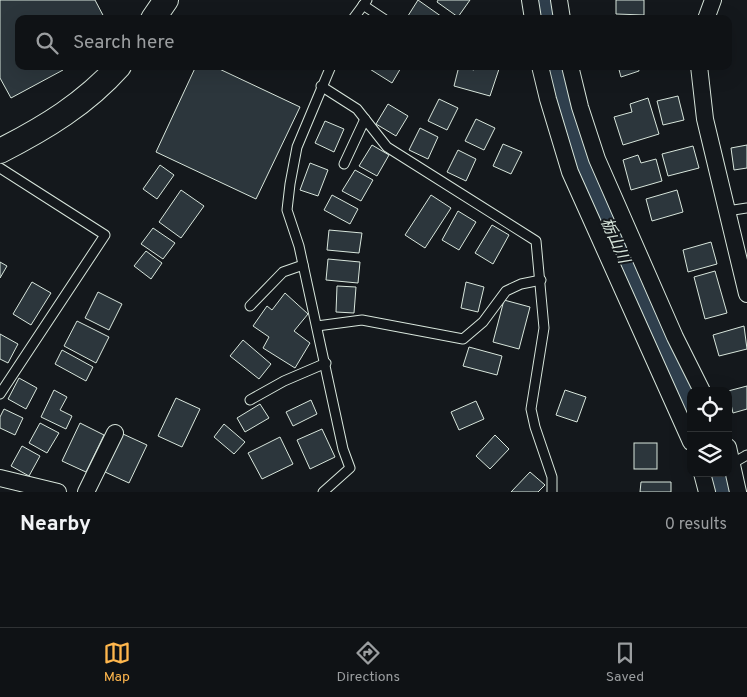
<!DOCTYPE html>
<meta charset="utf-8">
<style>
:root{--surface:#0f1215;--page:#1d2022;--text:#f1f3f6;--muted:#9b9ea0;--line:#2f3234;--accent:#ffb74d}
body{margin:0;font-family:Overpass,"Noto Sans JP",sans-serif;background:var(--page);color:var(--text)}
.controls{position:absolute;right:15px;bottom:15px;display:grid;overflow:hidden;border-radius:10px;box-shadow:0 5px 20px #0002}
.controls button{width:45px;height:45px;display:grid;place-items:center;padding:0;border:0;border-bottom:1px solid var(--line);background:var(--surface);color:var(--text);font:25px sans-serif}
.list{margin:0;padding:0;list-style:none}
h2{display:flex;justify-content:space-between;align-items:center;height:65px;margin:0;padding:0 20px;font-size:21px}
h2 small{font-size:16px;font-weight:400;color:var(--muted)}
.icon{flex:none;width:28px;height:28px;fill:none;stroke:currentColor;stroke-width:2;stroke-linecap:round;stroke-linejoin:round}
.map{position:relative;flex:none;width:747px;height:492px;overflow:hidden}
.search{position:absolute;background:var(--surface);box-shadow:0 5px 20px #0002;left:15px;right:15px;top:15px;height:55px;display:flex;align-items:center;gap:12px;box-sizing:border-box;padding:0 18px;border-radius:10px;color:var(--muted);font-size:19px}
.sheet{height:135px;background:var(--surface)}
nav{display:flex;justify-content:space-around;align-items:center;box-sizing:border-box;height:70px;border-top:1px solid var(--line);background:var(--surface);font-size:14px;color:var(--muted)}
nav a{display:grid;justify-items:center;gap:2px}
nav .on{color:var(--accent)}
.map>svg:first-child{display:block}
</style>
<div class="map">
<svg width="747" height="492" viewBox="0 0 747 492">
<rect width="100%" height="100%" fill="#14181c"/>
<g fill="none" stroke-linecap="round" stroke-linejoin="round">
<!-- river -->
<g stroke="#2f3f4d" stroke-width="34">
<polyline points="547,0 549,19"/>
<polyline points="554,66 582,163 691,408"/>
<polyline points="716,473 720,492"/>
</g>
</g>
<!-- building -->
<g fill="#2c363c" stroke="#d8e6dc">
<polygon points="0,0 95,0 105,19 19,19 19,66 61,66 63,70 11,98 0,78"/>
<polygon points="418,0 445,19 406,19"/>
<polygon points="438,0 470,0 458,17 437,2"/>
<polygon points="616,0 644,0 644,15 616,14"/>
<polygon points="196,66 213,66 300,107 256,199 156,152"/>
<polygon points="365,66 402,66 392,83"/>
<polygon points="459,66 474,70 476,66 500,66 490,96 454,86"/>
<polygon points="618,66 638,66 639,71 621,77"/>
<polygon points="678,96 684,120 663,125 657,101"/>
<polygon points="648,98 659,134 623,145 614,117 632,112 630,104"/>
<polygon points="439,99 458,108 447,130 428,121"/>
<polygon points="388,104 408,116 396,136 376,124"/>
<polygon points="476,119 495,128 484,150 465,141"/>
<polygon points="325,121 344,129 334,152 315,143"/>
<polygon points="420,128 438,137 428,159 409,150"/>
<polygon points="503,144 522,152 511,174 493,166"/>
<polygon points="372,145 389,155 377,176 359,166"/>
<polygon points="747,145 747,168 734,170 731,148"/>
<polygon points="693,146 699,168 668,176 662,154"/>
<polygon points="458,150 476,159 466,181 447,172"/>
<polygon points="638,155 641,163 656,159 662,181 631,190 623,160"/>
<polygon points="310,163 328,170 318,196 300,190"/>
<polygon points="160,165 174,175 157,199 143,189"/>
<polygon points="355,170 373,180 361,201 342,191"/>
<polygon points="181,190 204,206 181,238 159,222"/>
<polygon points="677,190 683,212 652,221 646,199"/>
<polygon points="332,195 358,209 350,224 324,210"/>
<polygon points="431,195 451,208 425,248 405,235"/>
<polygon points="458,211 476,222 459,250 442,240"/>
<polygon points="492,225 509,235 493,264 475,253"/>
<polygon points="153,228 175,243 163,259 141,244"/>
<polygon points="329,230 362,233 359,253 327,250"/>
<polygon points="711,242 717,264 688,272 683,250"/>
<polygon points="146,251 162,263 151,279 134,266"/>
<polygon points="328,259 360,262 358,283 326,280"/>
<polygon points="0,262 7,266 0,278"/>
<polygon points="715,271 727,313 705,319 694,277"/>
<polygon points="32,282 51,293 31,325 13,314"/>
<polygon points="466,282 484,287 478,312 461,308"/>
<polygon points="337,286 356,287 354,313 336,312"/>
<polygon points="98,292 122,304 109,330 85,318"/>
<polygon points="285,293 308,314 294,331 310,343 295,368 263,348 269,337 253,326 267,306 272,310"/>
<polygon points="504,300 530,307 519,349 493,342"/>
<polygon points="77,321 109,337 96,363 64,346"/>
<polygon points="744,326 747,349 719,356 713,335"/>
<polygon points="0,334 18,344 8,363 0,359"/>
<polygon points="243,340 271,364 259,379 230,356"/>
<polygon points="469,347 502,356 497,375 463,366"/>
<polygon points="62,350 93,367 86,381 55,364"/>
<polygon points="19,378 37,388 26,409 8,399"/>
<polygon points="747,386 747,409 733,413 728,391"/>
<polygon points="54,390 67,397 60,410 72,416 66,429 41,417"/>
<polygon points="565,390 586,397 577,422 556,415"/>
<polygon points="176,398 200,409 182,447 158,436"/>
<polygon points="311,400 317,414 293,426 286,412"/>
<polygon points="476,401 484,419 459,430 451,412"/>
<polygon points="260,404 269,418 245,432 237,418"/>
<polygon points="4,409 23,418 15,435 0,428 0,417"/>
<polygon points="40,423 59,433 47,453 29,443"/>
<polygon points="80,423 104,435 86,472 62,461"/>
<polygon points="224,424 245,442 234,454 214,437"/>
<polygon points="322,429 335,457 310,469 297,440"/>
<polygon points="123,434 147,445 129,483 105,472"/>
<polygon points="495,435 509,449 490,469 476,456"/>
<polygon points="280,437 293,464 262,479 248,453"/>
<rect x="634" y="443" width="23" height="26"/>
<polygon points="22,446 40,456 29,476 11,466"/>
<polygon points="530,472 545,485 538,492 511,492"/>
<polygon points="641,482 671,482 671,492 640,492"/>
</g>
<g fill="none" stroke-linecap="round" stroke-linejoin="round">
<!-- lane casing -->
<g stroke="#d8e6dc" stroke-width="11">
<g id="lane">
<polyline points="363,5 384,19"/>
<polyline points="353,19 367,0"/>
<polyline points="321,86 357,109 387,147 536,241 544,328 531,409 535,427 552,477 552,492"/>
<polyline points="344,164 365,119"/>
<polyline points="0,168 105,235 0,394"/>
<polyline points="727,211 747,208"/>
<polyline points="250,306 283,272 303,265"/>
<polyline points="317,326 362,320 463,339 483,322 506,291 521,284 541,280"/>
<polyline points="250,400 284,381 326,363"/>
<polyline points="733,463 747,455"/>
<polyline points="323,492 350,468 343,449 299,246 287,210 290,184 297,147 331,66"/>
</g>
</g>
<!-- street casing -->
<g stroke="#d8e6dc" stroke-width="18">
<g id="street">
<polyline points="530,0 533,19"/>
<polyline points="559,0 562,19"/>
<polyline points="706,19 713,0"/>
<polyline points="540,66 548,99 570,172 691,442"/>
<polyline points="570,66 580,107 597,159 675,337 702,391"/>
<polyline points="699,66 705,119 747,294"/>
<polyline points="728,447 738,492"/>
<polyline points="702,473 707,492"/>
<polyline points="0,478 58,492"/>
<polyline points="86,492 115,433"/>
</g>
</g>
<!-- secondary casing -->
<g stroke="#d8e6dc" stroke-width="26">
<g id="secondary">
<polyline points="153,19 166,0"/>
<path d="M0,151c45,-23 85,-47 119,-85"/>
</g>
</g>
<!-- lane -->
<use href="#lane" stroke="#14181c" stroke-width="9"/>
<!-- street -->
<use href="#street" stroke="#14181c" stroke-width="16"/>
<!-- secondary -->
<use href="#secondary" stroke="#14181c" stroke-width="24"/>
</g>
<g text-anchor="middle" stroke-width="4" stroke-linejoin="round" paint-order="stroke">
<!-- water labels -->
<g font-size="16" font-style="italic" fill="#d8e6dc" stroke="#14181c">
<text transform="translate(616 240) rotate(66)" y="6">栃山川</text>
</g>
</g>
</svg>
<div class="controls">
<button><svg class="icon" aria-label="locate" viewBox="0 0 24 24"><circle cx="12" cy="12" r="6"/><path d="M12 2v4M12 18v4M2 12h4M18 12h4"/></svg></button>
<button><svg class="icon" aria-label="layers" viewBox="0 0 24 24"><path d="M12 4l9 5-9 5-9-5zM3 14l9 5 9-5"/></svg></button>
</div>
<div class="search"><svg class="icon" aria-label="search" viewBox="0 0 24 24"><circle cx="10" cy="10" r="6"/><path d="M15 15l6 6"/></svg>Search here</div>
</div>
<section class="sheet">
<h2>Nearby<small>0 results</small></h2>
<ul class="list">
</ul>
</section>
<nav>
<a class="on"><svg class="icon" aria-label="map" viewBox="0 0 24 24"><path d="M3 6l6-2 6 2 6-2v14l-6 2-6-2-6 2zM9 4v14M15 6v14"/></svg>Map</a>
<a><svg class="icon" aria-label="directions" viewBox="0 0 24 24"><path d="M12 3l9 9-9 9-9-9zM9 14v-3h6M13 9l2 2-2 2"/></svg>Directions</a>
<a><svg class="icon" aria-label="saved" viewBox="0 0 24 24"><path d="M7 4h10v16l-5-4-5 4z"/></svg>Saved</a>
</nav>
